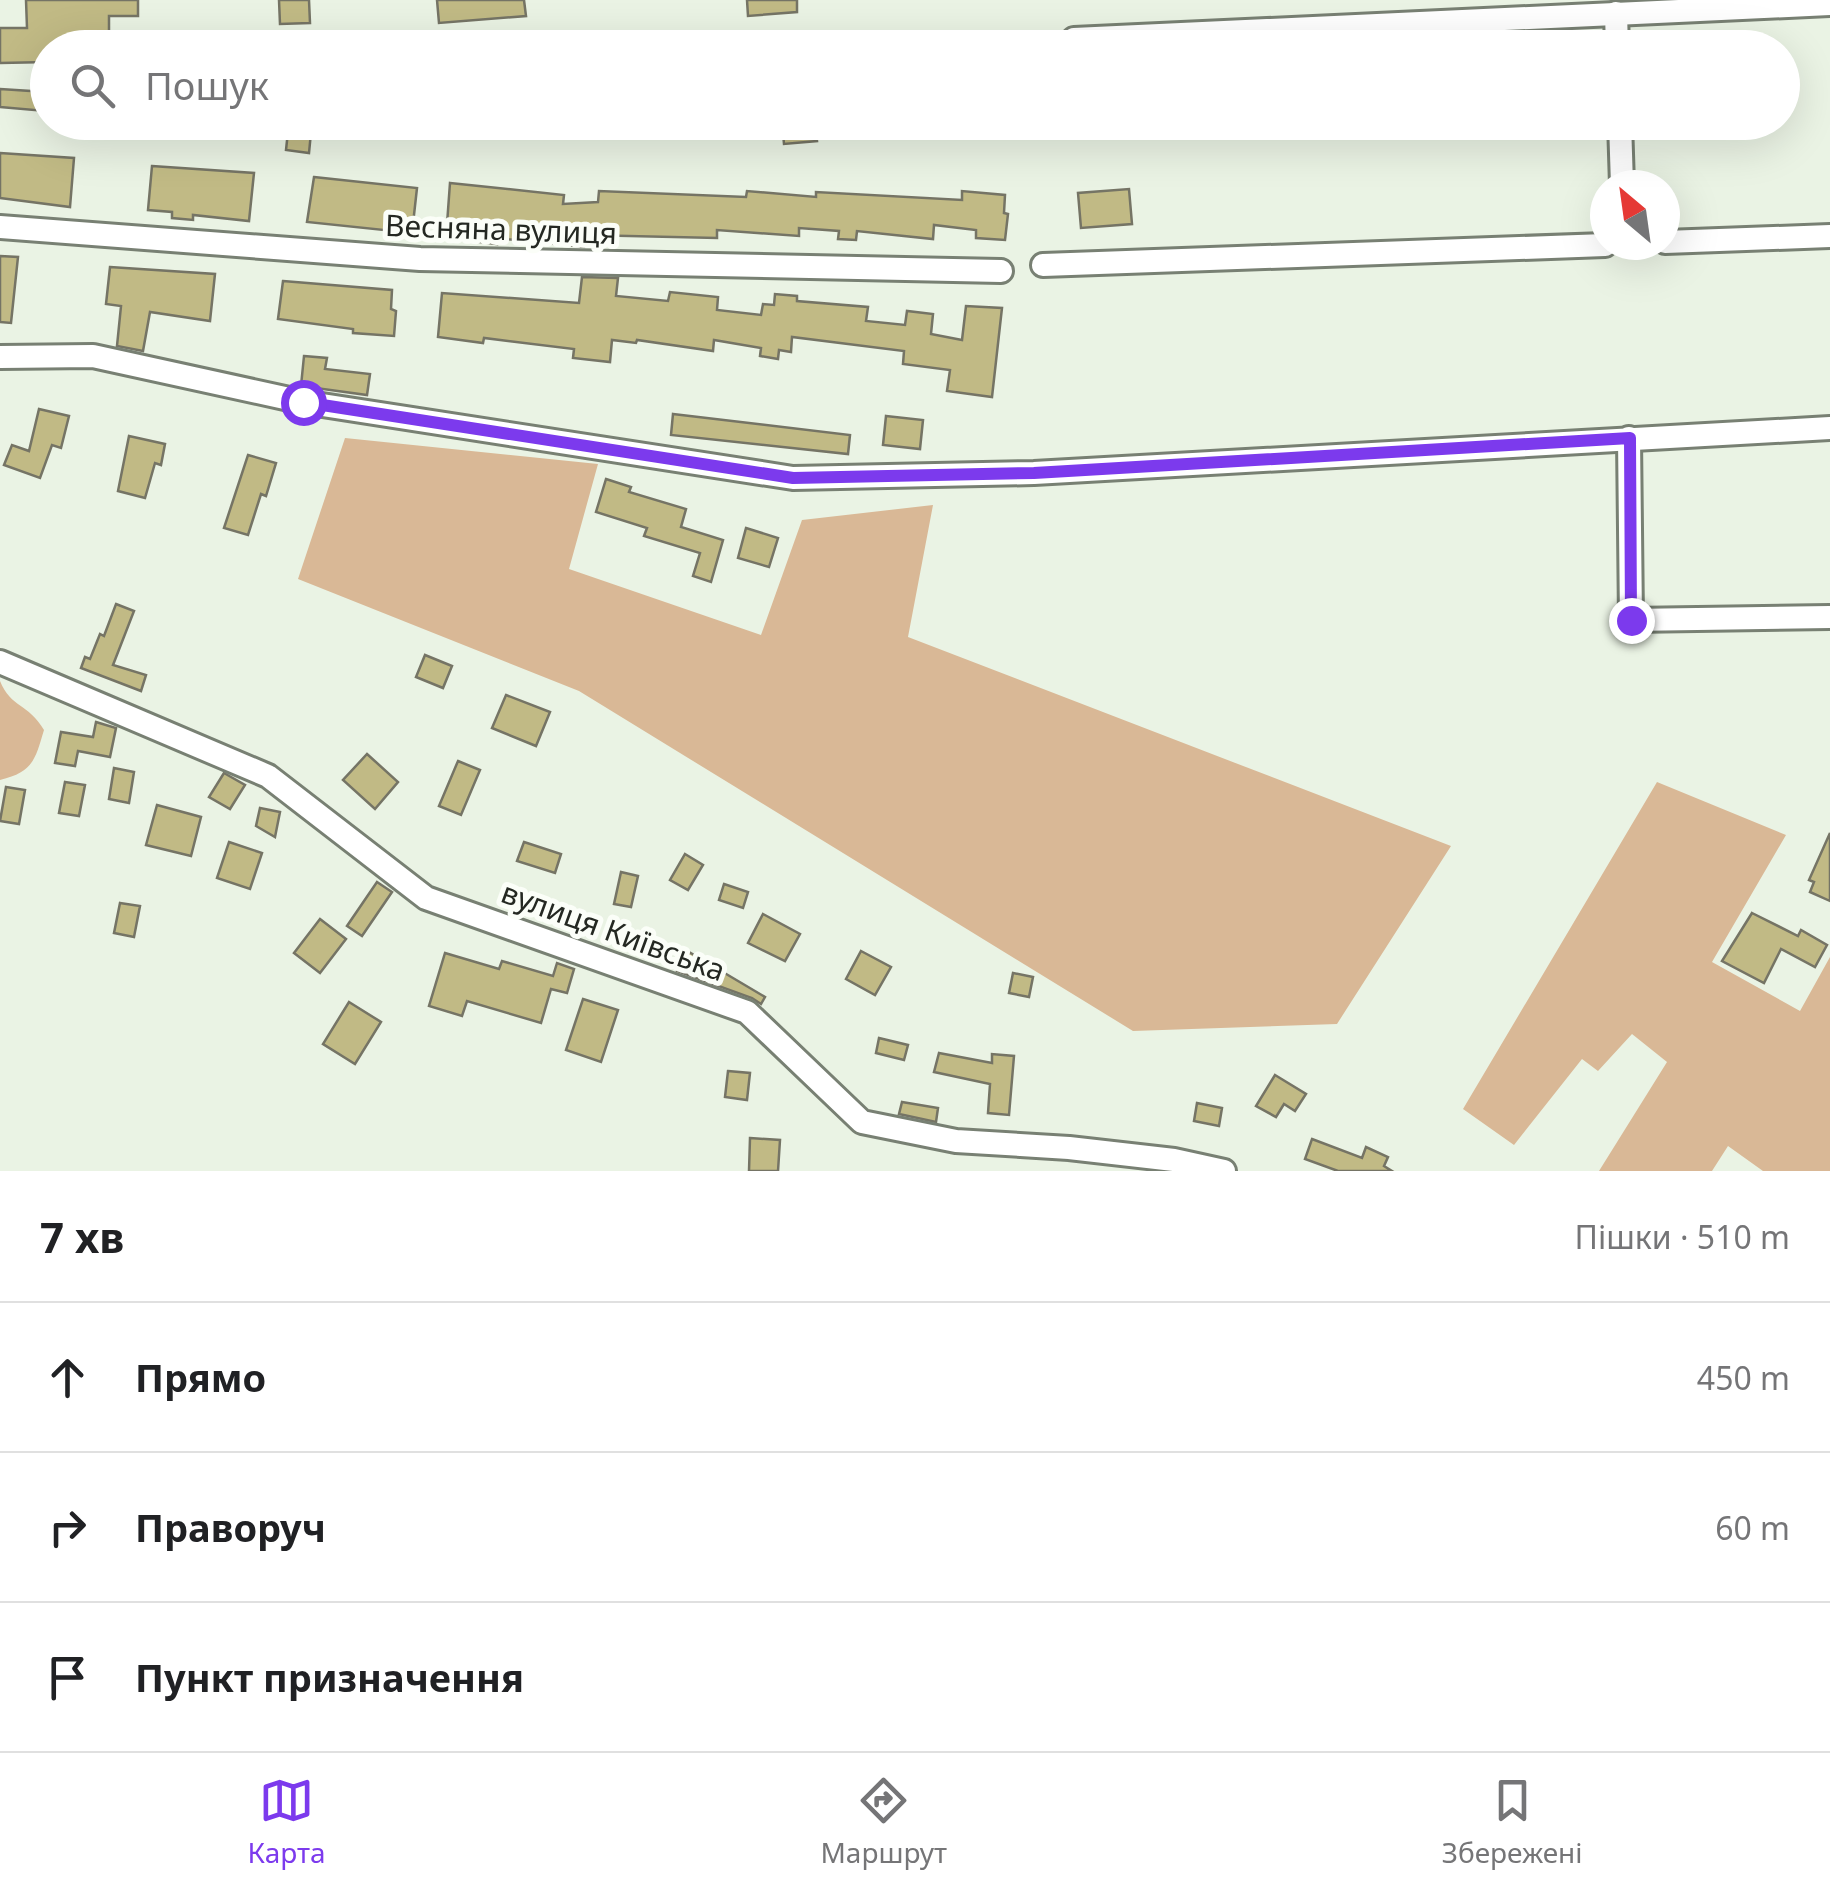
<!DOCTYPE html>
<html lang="uk">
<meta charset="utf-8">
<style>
:root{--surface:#fff;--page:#f6f6f6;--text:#202124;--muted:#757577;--line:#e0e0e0;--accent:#7c3aed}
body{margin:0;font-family:"Noto Sans",sans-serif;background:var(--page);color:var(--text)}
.compass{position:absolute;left:1590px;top:170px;width:90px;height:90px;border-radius:50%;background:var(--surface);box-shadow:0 10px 40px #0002;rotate:331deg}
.stop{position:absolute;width:30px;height:30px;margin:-22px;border:8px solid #7c3aed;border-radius:50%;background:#fff}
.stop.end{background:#7c3aed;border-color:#fff;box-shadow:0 2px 10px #0008}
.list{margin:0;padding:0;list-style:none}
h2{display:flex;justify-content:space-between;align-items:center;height:130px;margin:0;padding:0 40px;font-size:42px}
h2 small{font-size:32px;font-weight:400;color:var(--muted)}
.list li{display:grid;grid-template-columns:65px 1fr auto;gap:30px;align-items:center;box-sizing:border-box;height:150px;padding:0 40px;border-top:2px solid var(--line)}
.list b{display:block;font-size:38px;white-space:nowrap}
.list em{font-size:32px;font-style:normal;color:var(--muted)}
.icon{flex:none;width:55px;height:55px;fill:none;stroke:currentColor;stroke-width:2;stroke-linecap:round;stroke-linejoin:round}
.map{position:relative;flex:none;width:1830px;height:1171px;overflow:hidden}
.search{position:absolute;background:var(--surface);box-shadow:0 10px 40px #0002;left:30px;right:30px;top:30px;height:110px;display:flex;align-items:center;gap:25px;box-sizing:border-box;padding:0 35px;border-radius:55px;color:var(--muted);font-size:38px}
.sheet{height:580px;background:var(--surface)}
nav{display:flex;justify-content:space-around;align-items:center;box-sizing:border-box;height:140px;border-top:2px solid var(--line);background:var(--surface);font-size:28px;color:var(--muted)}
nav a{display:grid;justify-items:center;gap:5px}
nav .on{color:var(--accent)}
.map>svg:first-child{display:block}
</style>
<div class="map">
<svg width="1830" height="1171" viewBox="0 0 1830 1171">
<rect width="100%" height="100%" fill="#eaf3e4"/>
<!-- green -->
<g fill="#d9b896">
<polygon points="345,438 598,464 569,569 761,635 802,520 933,505 908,637 1451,846 1337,1024 1133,1031 579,691 298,579"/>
<path d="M0,681c11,27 28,22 44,49 -9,30 -11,42 -44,50z"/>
<polygon points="1657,782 1786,835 1712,962 1800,1011 1830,957 1830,1171 1763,1171 1728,1146 1712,1171 1599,1171 1667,1062 1632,1034 1598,1071 1582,1059 1514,1145 1463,1109"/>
</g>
<!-- building -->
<g fill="#c1ba85" stroke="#757465" stroke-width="2.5">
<polygon points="26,0 138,0 138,16 109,16 109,48 48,48 48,62 0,63 0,28 27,28"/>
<polygon points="279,0 309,0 310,23 280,24"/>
<polygon points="437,0 524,0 526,16 439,23"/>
<polygon points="747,0 797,0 797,12 748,16"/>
<polygon points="0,89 46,92 45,111 0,107"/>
<polygon points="289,122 312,122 309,153 286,150"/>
<polygon points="782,122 815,122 817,141 784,144"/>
<polygon points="0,153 74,158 70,207 0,198"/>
<polygon points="152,166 254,173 249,221 193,215 193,220 172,218 172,212 148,210"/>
<polygon points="314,177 417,188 412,233 307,222"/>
<polygon points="450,183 564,195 563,204 598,202 599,191 746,197 747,191 816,197 816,192 962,200 962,191 1005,195 1004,213 1008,214 1005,240 976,238 976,230 934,225 933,239 857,231 856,240 838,239 839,231 799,228 799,236 717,230 717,238 585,235 584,247 497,238 497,244 446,238"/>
<polygon points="1129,189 1132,224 1081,228 1078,193"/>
<polygon points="0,256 18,257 11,323 0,322"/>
<polygon points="110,267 215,274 210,321 150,312 143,351 117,346 121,306 106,304"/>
<polygon points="582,277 618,278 616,296 668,301 670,292 718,297 717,310 761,315 763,304 774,305 775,294 797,296 797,301 868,307 866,321 905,325 907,311 933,314 931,334 962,340 966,306 1002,308 992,397 947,391 950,370 903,364 904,351 792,337 791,352 779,350 778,359 760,356 761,348 714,340 713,351 637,340 636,343 612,340 610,362 573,358 574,349 484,338 483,343 438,337 442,293 579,303"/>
<polygon points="283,281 392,290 391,309 396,311 394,336 353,333 353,329 278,319"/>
<polygon points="304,356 327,358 325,369 370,374 367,395 301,386"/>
<polygon points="39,409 69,416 61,448 52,445 40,478 4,465 12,445 29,451"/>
<polygon points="673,414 850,435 848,454 671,435"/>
<polygon points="886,416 923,420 920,449 883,445"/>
<polygon points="129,436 165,444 161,465 155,463 145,498 118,491"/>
<polygon points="248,455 276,463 266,496 261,494 248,535 224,528"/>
<polygon points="606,479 631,487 629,492 686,509 681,527 723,540 711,582 693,576 700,553 644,536 647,528 596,512"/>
<polygon points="746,528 778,538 769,567 738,558"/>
<polygon points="116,604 134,611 113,665 146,675 141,691 81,668 85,657 90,659 100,634 104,636"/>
<polygon points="425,655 452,666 443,688 416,677"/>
<polygon points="506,695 550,712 536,746 492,728"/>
<polygon points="96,722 116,728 110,757 78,751 75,766 55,763 61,732 93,737"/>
<polygon points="367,754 398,782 375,809 343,780"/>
<polygon points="458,761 480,770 461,815 439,806"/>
<polygon points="114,768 134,772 129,803 109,799"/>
<polygon points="224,773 245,785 230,809 209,797"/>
<polygon points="65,782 85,785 79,816 59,813"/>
<polygon points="6,787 25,790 19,824 0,821"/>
<polygon points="157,805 201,817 191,856 146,845"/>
<polygon points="260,808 280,812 275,837 256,826"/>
<polygon points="1830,833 1830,901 1810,892 1814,882 1809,880"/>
<polygon points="229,842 262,853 250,889 217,878"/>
<polygon points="524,842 561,854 555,873 517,861"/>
<polygon points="685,854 703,865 688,890 670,880"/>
<polygon points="621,872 638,876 631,907 614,904"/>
<polygon points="377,882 392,892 362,936 347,926"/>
<polygon points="724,884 748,892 743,908 719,900"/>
<polygon points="120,903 140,906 134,937 114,933"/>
<polygon points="1752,913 1798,936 1801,930 1827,945 1815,967 1781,949 1764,983 1722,961"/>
<polygon points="763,914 800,934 785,961 748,943"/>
<polygon points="320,919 346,939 320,973 294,953"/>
<polygon points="684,949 765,997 761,1004 752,998 677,971"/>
<polygon points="861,951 891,967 875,995 846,979"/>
<polygon points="445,953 499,969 502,961 553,976 557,963 574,969 567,993 551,989 541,1023 467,1001 462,1016 429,1006"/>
<polygon points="1013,973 1033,977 1029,997 1009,993"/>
<polygon points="583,999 618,1010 601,1062 566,1050"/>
<polygon points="349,1002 381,1022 355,1064 323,1044"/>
<polygon points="879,1038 908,1045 904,1060 876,1053"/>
<polygon points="939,1053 992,1063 992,1054 1014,1056 1009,1115 988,1113 990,1084 934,1072"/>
<polygon points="728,1071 750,1073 747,1100 725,1097"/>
<polygon points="1275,1075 1306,1094 1295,1111 1284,1104 1276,1117 1256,1106"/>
<polygon points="902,1102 938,1108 936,1122 899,1114"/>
<polygon points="1197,1103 1222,1108 1219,1126 1194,1121"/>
<polygon points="750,1138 780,1140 778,1171 749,1171"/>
<polygon points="1312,1139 1362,1158 1366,1147 1388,1157 1384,1166 1392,1171 1338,1171 1305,1159"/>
</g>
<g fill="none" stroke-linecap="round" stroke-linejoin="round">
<!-- minor casing -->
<g stroke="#788073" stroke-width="28">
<g id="minor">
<polyline points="1616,13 1617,48"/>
<polyline points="1074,39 1830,4"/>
<polyline points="1620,122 1622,185"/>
<polyline points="0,227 420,259 1001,271"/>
<polyline points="1665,242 1830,236"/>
<polyline points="1043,265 1605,245"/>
<polyline points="0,357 93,356 303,402 793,478 1034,473 1830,428"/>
<polyline points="1629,438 1631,620 1830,617"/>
<polyline points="0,662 268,776 426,898 747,1012 862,1122 956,1141 1069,1148 1174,1160 1224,1171"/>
</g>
</g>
<!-- minor -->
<use href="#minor" stroke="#fff" stroke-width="22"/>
</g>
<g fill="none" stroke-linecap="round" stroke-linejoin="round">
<!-- route -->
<polyline stroke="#7c3aed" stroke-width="12" points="303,402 793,478 1034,473 1630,438 1631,620"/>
</g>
<g text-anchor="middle" stroke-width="10" stroke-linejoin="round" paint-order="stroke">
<!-- street labels -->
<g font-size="30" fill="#242822" stroke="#fbfef8">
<text transform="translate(501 230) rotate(2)" y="10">Весняна вулиця</text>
<text transform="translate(613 932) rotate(20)" y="10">вулиця Київська</text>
</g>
</g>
</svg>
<svg class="compass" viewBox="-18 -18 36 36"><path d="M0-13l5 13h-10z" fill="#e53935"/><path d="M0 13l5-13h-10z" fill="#757577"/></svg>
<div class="stop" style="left:303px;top:402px"></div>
<div class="stop end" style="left:1631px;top:620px"></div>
<div class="search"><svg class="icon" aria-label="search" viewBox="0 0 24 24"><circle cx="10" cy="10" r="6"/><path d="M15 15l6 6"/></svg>Пошук</div>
</div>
<section class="sheet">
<h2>7 хв<small>Пішки · 510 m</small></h2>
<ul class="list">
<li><svg class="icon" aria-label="ahead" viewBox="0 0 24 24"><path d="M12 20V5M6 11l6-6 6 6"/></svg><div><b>Прямо</b></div><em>450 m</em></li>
<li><svg class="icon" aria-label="right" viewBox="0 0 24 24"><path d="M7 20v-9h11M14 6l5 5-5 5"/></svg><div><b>Праворуч</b></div><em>60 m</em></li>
<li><svg class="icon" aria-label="arrive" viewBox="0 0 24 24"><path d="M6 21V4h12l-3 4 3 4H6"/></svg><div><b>Пункт призначення</b></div></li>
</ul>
</section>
<nav>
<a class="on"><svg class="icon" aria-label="map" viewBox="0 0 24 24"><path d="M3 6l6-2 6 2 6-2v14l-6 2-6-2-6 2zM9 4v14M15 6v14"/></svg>Карта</a>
<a><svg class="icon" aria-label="directions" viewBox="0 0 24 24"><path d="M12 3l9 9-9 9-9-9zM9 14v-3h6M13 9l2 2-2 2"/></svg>Маршрут</a>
<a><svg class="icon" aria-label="saved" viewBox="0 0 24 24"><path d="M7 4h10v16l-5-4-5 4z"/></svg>Збережені</a>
</nav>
